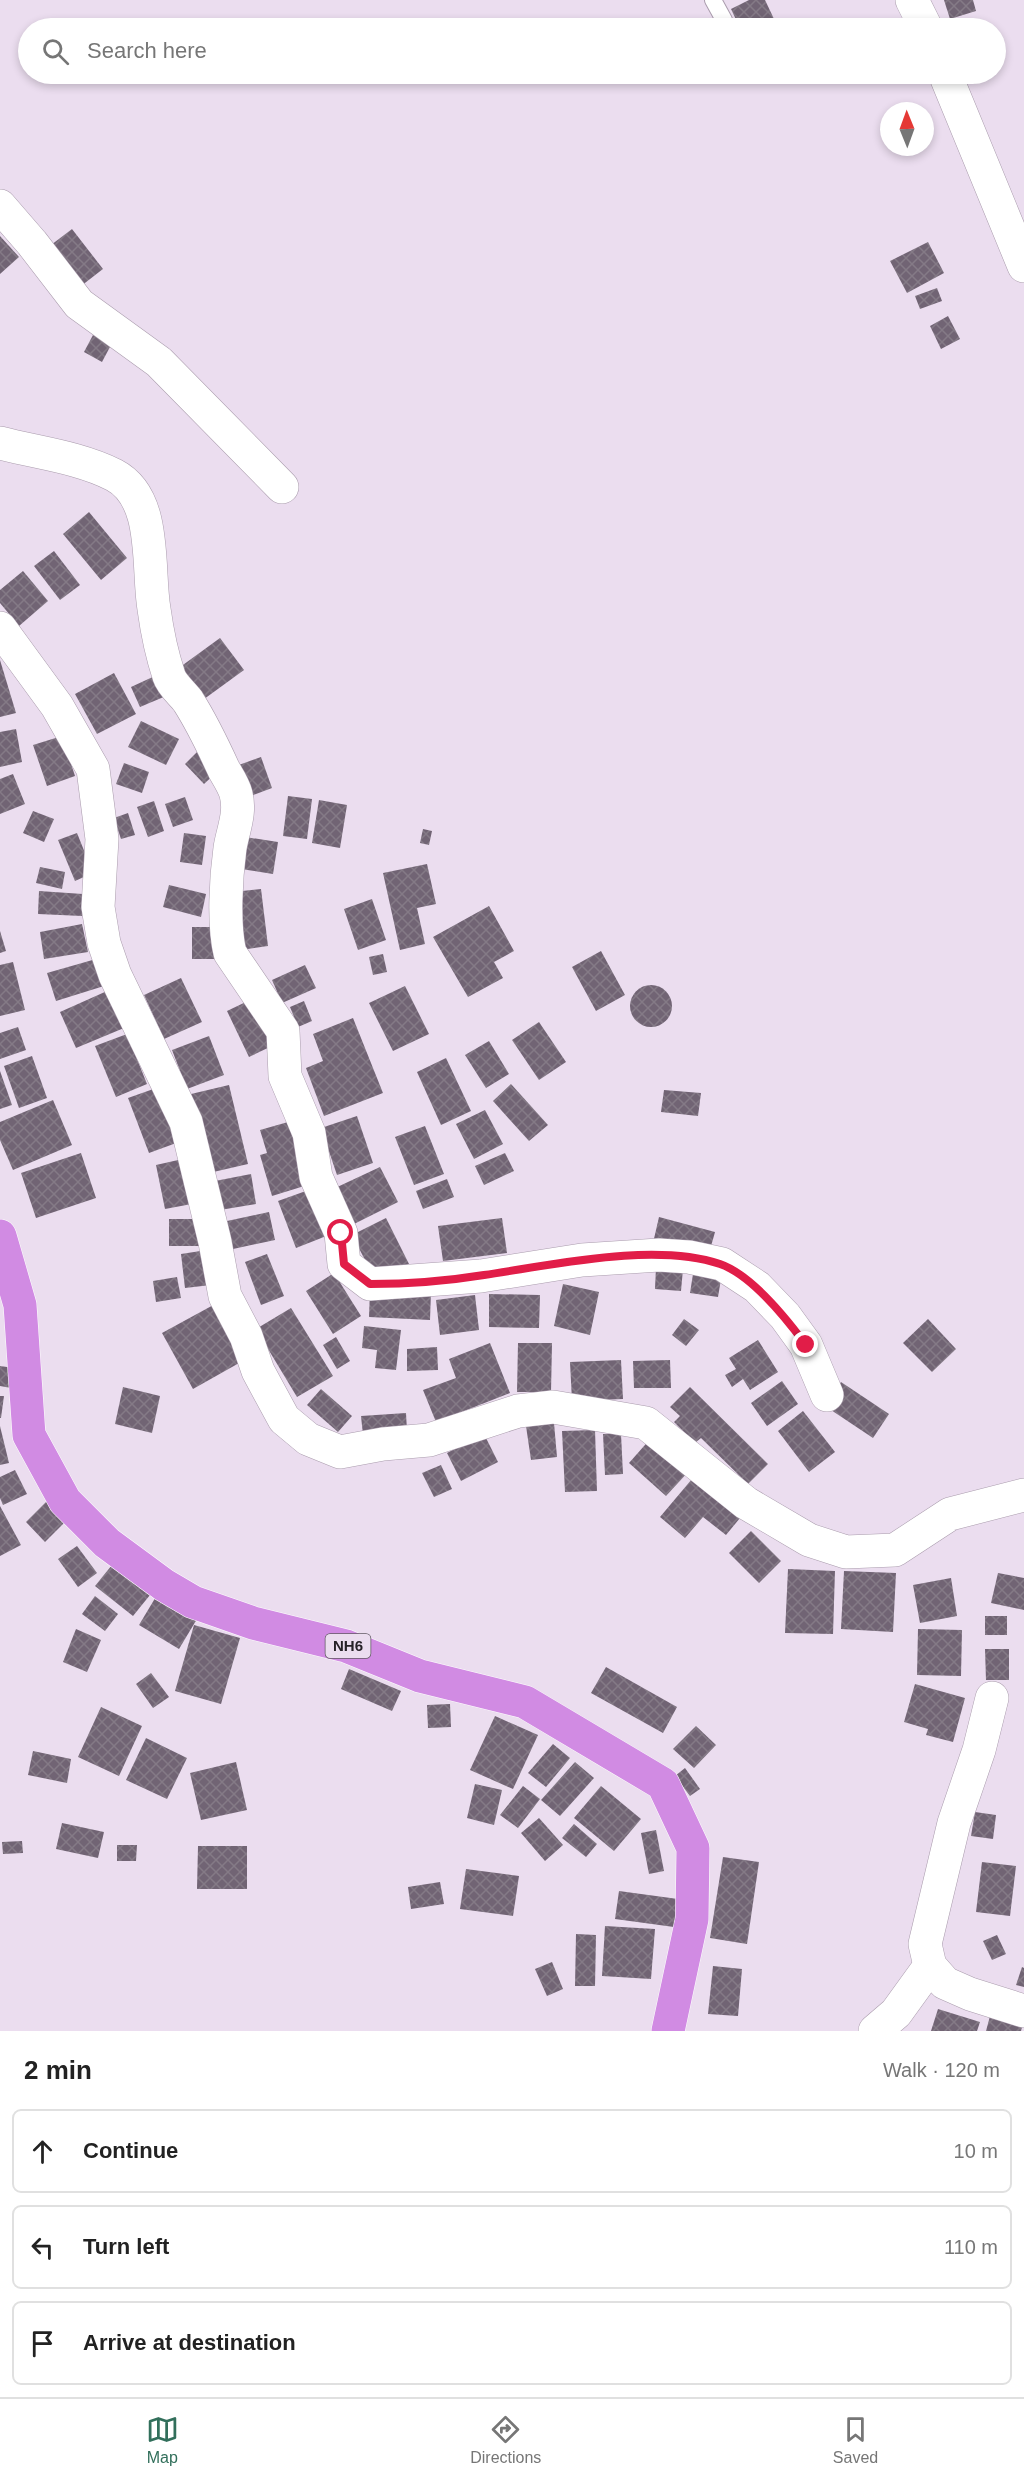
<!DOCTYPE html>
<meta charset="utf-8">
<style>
:root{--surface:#fff;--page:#f6f6f6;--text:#222;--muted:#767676;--line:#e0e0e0;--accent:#326f5b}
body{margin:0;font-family:Helvetica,sans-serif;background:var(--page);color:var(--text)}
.compass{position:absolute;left:880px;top:102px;width:54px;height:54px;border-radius:50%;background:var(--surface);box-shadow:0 3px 9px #0003;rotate:359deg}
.stop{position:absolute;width:18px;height:18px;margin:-14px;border:4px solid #e11d48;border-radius:50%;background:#fff}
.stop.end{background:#e11d48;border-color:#fff;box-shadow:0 2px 6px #0008}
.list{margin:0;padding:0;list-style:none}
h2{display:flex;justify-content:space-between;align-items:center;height:78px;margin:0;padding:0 24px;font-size:26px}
h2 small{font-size:20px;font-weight:400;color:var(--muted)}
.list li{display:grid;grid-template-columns:39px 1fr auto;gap:18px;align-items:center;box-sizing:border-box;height:84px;margin:0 12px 12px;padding:0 12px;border:2px solid var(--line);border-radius:9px}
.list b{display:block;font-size:22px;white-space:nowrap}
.list em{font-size:20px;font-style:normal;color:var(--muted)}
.icon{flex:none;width:33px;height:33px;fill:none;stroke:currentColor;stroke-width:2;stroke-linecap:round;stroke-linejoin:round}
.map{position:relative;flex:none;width:1024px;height:2031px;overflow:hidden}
.search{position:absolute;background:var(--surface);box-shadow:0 3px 9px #0003;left:18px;right:18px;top:18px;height:66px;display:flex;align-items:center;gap:15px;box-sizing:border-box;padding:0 21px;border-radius:33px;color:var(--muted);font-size:22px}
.sheet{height:366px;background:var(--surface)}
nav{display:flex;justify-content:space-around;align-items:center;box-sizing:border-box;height:84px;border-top:2px solid var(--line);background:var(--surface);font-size:16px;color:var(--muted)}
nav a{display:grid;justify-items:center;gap:3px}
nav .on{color:var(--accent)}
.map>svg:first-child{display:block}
</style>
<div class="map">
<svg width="1024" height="2031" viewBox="0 0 1024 2031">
<defs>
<pattern id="building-cross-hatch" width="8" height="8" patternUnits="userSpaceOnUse" patternTransform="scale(1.5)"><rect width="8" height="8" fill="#716474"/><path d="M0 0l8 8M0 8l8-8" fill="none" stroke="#847a86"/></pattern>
</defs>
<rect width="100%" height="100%" fill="#ebddef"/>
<!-- building -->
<g fill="url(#building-cross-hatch)">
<polygon points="749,0 765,0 774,19 754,28 740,28 731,9"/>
<polygon points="944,0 973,0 976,11 950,19"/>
<polygon points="968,74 987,74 989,78 973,84"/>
<polygon points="72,229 103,269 81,286 51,245"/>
<polygon points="0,236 19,257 0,274"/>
<polygon points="928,242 944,273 907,293 890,261"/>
<polygon points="937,288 942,301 920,309 915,296"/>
<polygon points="948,316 960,339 941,349 930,326"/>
<polygon points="93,335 111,345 102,362 84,352"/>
<polygon points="89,512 127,558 101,580 63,534"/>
<polygon points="54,551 80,585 60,600 34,566"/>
<polygon points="23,571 48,601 19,626 0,603 0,590"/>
<polygon points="220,638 244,670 200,702 176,670"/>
<polygon points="0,660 16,713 0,717"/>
<polygon points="114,673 136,714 97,734 75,694"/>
<polygon points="157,675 166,696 140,707 131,687"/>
<polygon points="141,721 179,739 166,765 128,747"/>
<polygon points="16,729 22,762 0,767 0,732"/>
<polygon points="62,736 75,776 47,786 33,745"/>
<polygon points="199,750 219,770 204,784 185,764"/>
<polygon points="261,757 272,788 248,797 236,766"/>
<polygon points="124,763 149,772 142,793 116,784"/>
<polygon points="13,774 25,804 0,814 0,779"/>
<polygon points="288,796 312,799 307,839 283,836"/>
<polygon points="185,797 193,820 173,827 165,804"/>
<polygon points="319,800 347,805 340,848 312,843"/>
<polygon points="154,801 164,831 148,837 137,807"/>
<polygon points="33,811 54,819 44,842 23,833"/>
<polygon points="128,813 135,835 121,839 114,818"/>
<polygon points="423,829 432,831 429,845 420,843"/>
<polygon points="77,833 93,873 75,881 58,840"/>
<polygon points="184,833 206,836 202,865 180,862"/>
<polygon points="245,837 278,842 273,874 241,869"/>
<polygon points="427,864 436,904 417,908 425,944 400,950 383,873"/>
<polygon points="40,867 65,872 62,889 36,883"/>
<polygon points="169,885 206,894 201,917 163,907"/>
<polygon points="261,889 268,946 241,950 233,892"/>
<polygon points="39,891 83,894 82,916 38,914"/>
<polygon points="372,899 386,940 358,950 344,909"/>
<polygon points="489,906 514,951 494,962 503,978 468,997 433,937"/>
<polygon points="82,924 88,952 44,959 40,932"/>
<rect x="192" y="927" width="27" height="32"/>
<polygon points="0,931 6,951 0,953"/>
<polygon points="601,951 625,995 596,1011 572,967"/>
<polygon points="383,954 387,972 373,975 369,957"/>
<polygon points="96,959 104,986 56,1001 47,973"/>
<polygon points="13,962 25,1010 0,1016 0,965"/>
<polygon points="305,965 316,988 282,1003 272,980"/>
<polygon points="181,978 202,1022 164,1039 144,995"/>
<circle cx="651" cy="1006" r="21"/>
<polygon points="405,986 429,1034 393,1051 369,1003"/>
<polygon points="107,991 124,1028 76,1048 60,1012"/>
<polygon points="250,1000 272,1046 249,1057 227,1011"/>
<polygon points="304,1001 312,1021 298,1027 290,1007"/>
<polygon points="353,1018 383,1093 324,1116 306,1068 323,1061 313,1034"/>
<polygon points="539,1022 566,1062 539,1080 512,1040"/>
<polygon points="18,1027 26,1050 0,1059 0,1033"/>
<polygon points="127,1034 147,1084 116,1097 95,1046"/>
<polygon points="209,1036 224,1075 187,1089 172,1050"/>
<polygon points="489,1041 509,1074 486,1088 465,1055"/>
<polygon points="32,1056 47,1098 19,1108 4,1066"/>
<polygon points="446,1058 471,1111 441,1125 417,1072"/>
<polygon points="0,1071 12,1105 0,1109"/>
<polygon points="511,1084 548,1125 529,1141 493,1101"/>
<polygon points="229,1085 248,1164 209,1173 191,1094"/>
<polygon points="159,1087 179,1142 149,1153 128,1098"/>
<polygon points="664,1090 701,1093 698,1116 661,1112"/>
<polygon points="53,1100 72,1145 13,1170 0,1140 0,1122"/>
<polygon points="485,1110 503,1144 474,1159 456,1124"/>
<polygon points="357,1116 373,1163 337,1175 321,1128"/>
<polygon points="295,1120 314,1183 272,1196 260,1155 267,1153 260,1130"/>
<polygon points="425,1126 444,1174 414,1185 395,1137"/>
<polygon points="81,1153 96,1198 36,1218 21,1173"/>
<polygon points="505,1153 514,1171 484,1185 475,1166"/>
<polygon points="187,1158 197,1203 165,1209 156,1165"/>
<polygon points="380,1167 398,1202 350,1226 333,1189"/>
<polygon points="251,1174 256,1204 220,1210 215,1181"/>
<polygon points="447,1179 454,1197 423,1209 416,1191"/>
<polygon points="317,1187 334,1233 296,1248 278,1201"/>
<polygon points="269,1212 275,1240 233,1249 227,1221"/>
<polygon points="659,1217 715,1232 708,1257 653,1243"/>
<polygon points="386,1218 409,1264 376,1281 352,1235"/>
<polygon points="502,1218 507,1253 443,1261 438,1226"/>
<rect x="169" y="1219" width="37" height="27"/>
<polygon points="207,1250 211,1285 185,1288 181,1254"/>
<polygon points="267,1254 284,1296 261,1305 245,1262"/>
<polygon points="656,1267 683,1269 681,1291 655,1289"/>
<polygon points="334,1273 361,1316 333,1334 306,1291"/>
<polygon points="693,1274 721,1279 718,1297 690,1293"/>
<polygon points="177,1277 181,1298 156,1302 153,1281"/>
<polygon points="563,1284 599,1292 590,1335 554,1326"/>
<polygon points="370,1290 431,1292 430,1320 369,1317"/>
<polygon points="489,1294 540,1295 539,1328 489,1327"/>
<polygon points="475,1295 479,1330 440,1335 436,1300"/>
<polygon points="217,1303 248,1358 193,1389 162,1333"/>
<polygon points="291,1308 333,1376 297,1397 256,1329"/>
<polygon points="684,1319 699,1330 686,1346 672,1335"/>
<polygon points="928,1319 956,1349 932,1372 903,1343"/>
<polygon points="364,1326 401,1330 396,1370 375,1368 377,1350 362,1348"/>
<polygon points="336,1337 350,1361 337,1369 323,1345"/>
<polygon points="758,1340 778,1372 750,1390 743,1379 732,1387 725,1375 736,1369 729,1358"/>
<polygon points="490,1343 510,1393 436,1422 423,1390 456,1378 449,1359"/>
<polygon points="518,1343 552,1343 551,1392 517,1392"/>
<polygon points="437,1347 438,1370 407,1371 407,1349"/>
<polygon points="621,1360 623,1399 572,1401 570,1362"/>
<polygon points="670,1360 671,1388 634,1388 633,1361"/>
<polygon points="0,1366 14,1368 11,1388 0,1386"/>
<polygon points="782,1381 798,1404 767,1426 751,1403"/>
<polygon points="841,1382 889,1414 873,1438 825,1406"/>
<polygon points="123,1387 160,1396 152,1433 115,1424"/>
<polygon points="690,1387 768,1464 748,1484 701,1438 695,1443 674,1422 680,1416 670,1407"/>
<polygon points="321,1389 352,1416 338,1432 307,1405"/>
<polygon points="0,1396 4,1396 1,1418 0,1418"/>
<polygon points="803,1411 835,1452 809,1472 778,1431"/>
<polygon points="406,1413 407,1431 363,1435 361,1416"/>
<polygon points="554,1423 557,1457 531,1460 526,1426"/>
<polygon points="0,1426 9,1463 0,1465"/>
<polygon points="595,1430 597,1491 565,1492 562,1431"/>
<polygon points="484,1434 498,1462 461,1481 447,1453"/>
<polygon points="603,1434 621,1434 623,1474 605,1475"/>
<polygon points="652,1437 689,1471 666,1496 629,1463"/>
<polygon points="441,1465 452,1489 434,1497 422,1473"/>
<polygon points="15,1470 27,1494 3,1505 0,1498 0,1477"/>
<polygon points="697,1473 745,1512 726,1535 703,1517 685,1538 660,1517"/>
<polygon points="51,1497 71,1516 45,1542 26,1522"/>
<polygon points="0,1506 21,1545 0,1556"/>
<polygon points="751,1531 781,1561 759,1583 729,1553"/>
<polygon points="77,1546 97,1573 78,1587 58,1559"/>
<polygon points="116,1560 154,1590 133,1616 95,1586"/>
<polygon points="788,1569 835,1571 833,1634 785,1633"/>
<polygon points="844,1571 896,1573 893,1632 841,1629"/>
<polygon points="998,1573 1024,1578 1024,1610 991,1603"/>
<polygon points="951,1578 957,1616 920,1623 913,1585"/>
<polygon points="157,1595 197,1619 179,1649 139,1625"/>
<polygon points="95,1596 118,1614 105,1631 82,1614"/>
<rect x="985" y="1616" width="22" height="19"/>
<polygon points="194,1625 240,1638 221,1704 175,1691"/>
<polygon points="76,1629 101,1640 87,1672 63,1662"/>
<polygon points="918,1629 962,1630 961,1676 917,1675"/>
<polygon points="985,1649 1009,1649 1009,1680 986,1680"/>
<polygon points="606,1667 677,1707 663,1733 591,1693"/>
<polygon points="349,1669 401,1691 392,1711 341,1689"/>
<polygon points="151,1673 169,1697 153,1708 136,1684"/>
<polygon points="915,1684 965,1698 953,1742 926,1735 928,1729 904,1722"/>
<polygon points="450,1704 451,1727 428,1728 427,1705"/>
<polygon points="101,1707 142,1726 119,1776 78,1757"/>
<polygon points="495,1716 538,1735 513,1789 470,1770"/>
<polygon points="696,1726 716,1745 694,1768 673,1749"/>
<polygon points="146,1738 187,1758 167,1799 126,1780"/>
<polygon points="553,1744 570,1758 546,1787 528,1773"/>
<polygon points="33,1751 71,1759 67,1783 28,1775"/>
<polygon points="236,1762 247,1810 201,1820 190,1773"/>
<polygon points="575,1762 594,1778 560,1816 541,1800"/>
<polygon points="685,1768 700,1789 690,1796 675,1776"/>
<polygon points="475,1784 502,1790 494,1825 467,1818"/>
<polygon points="523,1786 540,1799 518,1828 500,1815"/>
<polygon points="601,1786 641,1819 614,1851 574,1818"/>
<polygon points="975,1812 996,1815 993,1839 971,1836"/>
<polygon points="539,1818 563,1845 545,1861 521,1833"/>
<polygon points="62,1823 104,1832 98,1858 56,1849"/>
<polygon points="574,1824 597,1844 586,1857 562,1838"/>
<polygon points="656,1830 664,1871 649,1874 641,1833"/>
<polygon points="22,1841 23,1853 3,1854 2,1842"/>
<polygon points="117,1845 137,1845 136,1861 117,1861"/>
<polygon points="198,1846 247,1846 247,1889 197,1889"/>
<polygon points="723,1857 759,1862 747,1944 710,1938"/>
<polygon points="982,1862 1016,1866 1010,1916 976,1912"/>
<polygon points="466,1869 519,1876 513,1916 460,1909"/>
<polygon points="440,1882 444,1904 411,1909 408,1887"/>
<polygon points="619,1891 678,1899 674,1927 615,1919"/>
<polygon points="605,1926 655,1929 651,1979 602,1976"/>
<polygon points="576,1934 596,1935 595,1986 575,1986"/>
<polygon points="997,1935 1006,1954 992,1960 983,1941"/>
<polygon points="552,1962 563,1989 547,1996 535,1969"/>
<polygon points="713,1966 742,1969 738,2016 708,2014"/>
<polygon points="1022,1967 1024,1968 1024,1987 1016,1985"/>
<polygon points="938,2009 980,2022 977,2031 931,2031"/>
<polygon points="990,2016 1023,2024 1021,2031 986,2031"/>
</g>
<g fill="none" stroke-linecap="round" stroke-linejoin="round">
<!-- lane casing -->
<g stroke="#aa9cad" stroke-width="18">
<polyline id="lane" points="713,0 724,20"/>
</g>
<!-- street casing -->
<g stroke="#aa9cad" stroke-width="34">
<g id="street">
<polyline points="912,0 926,28"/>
<polyline points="945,74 1024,266"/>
<polyline points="0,206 32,243 79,304 159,362 282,487"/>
<path d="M0,443c38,10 78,14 114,32 44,23 33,93 40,134 3,22 8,46 15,67 3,9 13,17 19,25 14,22 25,45 36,69 4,7 10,16 12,24 5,19 -3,36 -6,54 -4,29 -7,76 0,105l53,78 2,45 24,57 7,44 25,56 3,31 26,20 111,-8 101,-16 77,-5 30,2 33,7 35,23 28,29 21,29 21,50"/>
<polyline points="0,628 57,706 93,769 102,839 98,907 104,943 115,975 186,1122 215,1242 225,1296 246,1336 258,1371 284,1419 308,1439 340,1452 383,1444 429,1440 518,1411 553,1407 646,1423 746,1503 809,1540 846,1552 895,1550 950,1514 1024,1495"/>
<polyline points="992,1698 979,1750 954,1823 925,1944 930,1966 945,1983 970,1994 1024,2011"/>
<polyline points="875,2031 896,2013 930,1966"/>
</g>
</g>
<!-- highway casing -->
<g stroke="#fff" stroke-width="34">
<polyline id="highway" points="0,1236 20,1305 29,1435 65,1501 107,1543 164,1585 193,1602 253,1623 346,1646 420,1676 525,1702 663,1784 693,1848 692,1919 668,2031"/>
</g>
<!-- lane -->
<use href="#lane" stroke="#fff" stroke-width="16"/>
<!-- street -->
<use href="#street" stroke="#fff" stroke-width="33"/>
<!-- highway -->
<use href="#highway" stroke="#d18be3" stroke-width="33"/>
</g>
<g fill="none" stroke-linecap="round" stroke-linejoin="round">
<!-- route -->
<path stroke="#e11d48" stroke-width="8" d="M341,1233l3,31 26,20c38,0 77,-3 114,-9 69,-10 170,-33 236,-11 32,11 66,54 86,81"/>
</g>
<g text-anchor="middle" stroke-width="6" stroke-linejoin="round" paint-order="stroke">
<!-- shield labels -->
<rect fill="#ebddef" stroke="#615963" stroke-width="1.5" x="325.5" y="1634" width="45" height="24" rx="4.5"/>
<g font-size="15" font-weight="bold" fill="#262127">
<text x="348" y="1651">NH6</text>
</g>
</g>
</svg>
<svg class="compass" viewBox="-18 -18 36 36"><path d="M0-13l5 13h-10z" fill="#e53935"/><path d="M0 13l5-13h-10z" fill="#767676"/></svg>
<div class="stop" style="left:341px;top:1233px"></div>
<div class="stop end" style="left:806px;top:1345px"></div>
<div class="search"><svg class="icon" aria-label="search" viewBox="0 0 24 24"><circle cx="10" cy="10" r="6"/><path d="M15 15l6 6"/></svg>Search here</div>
</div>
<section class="sheet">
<h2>2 min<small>Walk · 120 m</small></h2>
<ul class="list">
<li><svg class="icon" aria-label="ahead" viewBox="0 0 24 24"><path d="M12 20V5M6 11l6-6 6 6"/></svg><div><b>Continue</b></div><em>10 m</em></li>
<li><svg class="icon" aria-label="left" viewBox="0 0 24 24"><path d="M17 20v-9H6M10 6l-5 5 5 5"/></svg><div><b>Turn left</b></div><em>110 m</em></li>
<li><svg class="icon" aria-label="arrive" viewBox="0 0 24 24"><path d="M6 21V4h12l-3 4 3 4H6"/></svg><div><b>Arrive at destination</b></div></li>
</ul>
</section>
<nav>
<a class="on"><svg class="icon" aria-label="map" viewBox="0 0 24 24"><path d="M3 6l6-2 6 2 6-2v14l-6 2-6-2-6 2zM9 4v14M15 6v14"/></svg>Map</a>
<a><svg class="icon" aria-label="directions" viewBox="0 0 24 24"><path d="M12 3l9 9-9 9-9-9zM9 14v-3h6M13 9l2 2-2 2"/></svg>Directions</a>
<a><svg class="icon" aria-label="saved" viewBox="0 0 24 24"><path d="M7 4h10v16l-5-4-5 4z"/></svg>Saved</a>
</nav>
